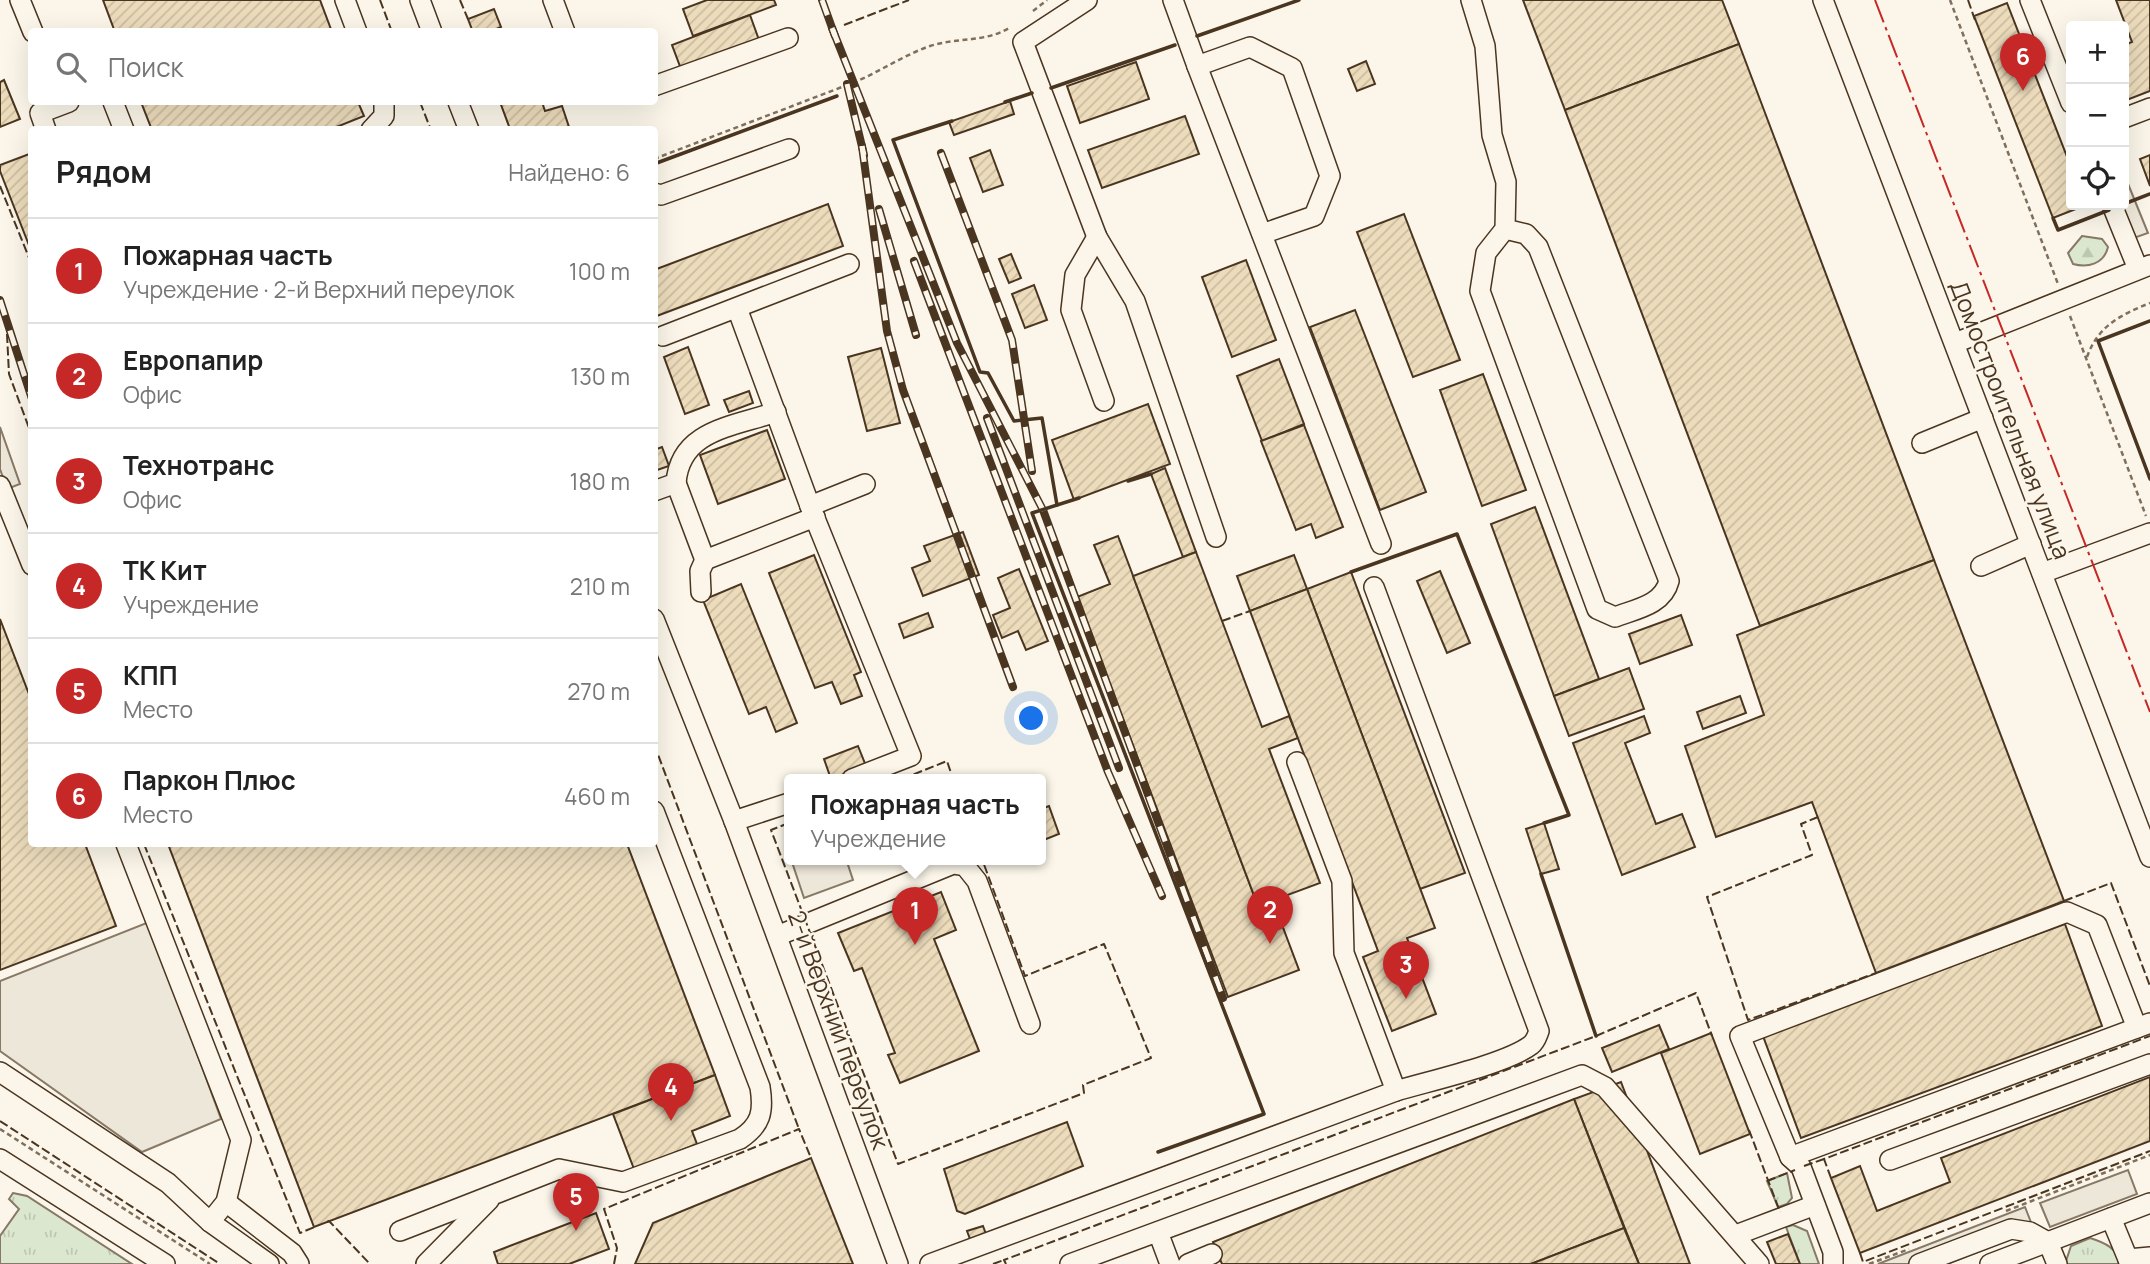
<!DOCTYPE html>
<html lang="ru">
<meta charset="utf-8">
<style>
:root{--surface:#fff;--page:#f6f6f6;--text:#222;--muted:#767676;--line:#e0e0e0;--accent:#c62828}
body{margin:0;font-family:Manrope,sans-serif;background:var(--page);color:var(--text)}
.controls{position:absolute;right:21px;top:21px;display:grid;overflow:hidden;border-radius:7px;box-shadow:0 7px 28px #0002}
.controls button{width:63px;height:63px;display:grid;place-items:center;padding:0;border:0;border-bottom:2px solid var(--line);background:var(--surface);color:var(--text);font:35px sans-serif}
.you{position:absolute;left:1032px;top:719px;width:24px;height:24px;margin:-18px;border:5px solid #fff;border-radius:50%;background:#1a73e8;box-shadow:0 0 0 10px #1a73e833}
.badge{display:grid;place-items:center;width:46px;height:46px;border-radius:50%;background:var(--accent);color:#fff;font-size:23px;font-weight:700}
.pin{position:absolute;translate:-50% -58px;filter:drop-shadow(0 2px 4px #0008)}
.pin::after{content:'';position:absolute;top:37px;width:24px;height:21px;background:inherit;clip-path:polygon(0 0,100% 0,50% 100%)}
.popup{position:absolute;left:784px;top:774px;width:262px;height:91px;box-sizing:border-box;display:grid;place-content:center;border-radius:7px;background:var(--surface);filter:drop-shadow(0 2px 5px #0005);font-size:23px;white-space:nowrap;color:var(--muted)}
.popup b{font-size:26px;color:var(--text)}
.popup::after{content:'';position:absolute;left:50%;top:100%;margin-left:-14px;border:14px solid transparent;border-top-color:var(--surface)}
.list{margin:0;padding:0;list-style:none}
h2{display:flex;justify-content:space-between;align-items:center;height:91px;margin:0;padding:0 28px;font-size:30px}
h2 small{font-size:23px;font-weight:400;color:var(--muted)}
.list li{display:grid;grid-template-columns:46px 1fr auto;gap:21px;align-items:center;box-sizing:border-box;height:105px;padding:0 28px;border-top:2px solid var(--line)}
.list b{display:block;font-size:26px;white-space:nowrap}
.list p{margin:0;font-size:23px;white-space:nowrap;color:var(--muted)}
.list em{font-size:23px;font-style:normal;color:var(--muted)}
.icon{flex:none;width:38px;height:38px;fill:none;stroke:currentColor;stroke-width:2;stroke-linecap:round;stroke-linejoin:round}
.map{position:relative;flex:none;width:2150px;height:1264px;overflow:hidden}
.search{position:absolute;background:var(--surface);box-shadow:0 7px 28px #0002;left:28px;top:28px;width:630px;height:77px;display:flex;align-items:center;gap:18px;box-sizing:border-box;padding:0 24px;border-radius:7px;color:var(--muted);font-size:26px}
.panel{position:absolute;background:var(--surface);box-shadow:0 7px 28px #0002;left:28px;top:126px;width:630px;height:721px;border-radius:7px}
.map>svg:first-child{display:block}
</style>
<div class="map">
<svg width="2150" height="1264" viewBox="0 0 2150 1264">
<defs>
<pattern id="grass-tufts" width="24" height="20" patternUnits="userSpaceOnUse" patternTransform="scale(1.75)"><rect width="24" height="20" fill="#dce7d0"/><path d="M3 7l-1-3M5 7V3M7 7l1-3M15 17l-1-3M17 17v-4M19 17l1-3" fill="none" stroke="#bec7b2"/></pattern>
<pattern id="forest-firs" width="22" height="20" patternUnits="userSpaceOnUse" patternTransform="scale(1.75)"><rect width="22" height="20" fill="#dce7d0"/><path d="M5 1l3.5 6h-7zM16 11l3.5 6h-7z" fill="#bec7b2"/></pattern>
<pattern id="building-hatch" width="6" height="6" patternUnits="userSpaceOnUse" patternTransform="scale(1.75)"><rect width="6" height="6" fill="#ecdcbc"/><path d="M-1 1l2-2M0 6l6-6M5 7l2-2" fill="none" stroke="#ccbda1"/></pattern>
</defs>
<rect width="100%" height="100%" fill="#fbf6e9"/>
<!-- grass -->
<g fill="url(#grass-tufts)" stroke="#887966" stroke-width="2">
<polygon points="1787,1173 1792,1198 1787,1204 1778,1207 1767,1181"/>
<polygon points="13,1193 27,1196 132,1264 0,1264 0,1236 19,1209 9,1199"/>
<polygon points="1793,1225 1807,1231 1819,1264 1800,1264 1786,1227"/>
<path d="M2090,1238c16,5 26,10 32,26h-57l6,-18z"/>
</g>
<!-- forest -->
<path fill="url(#forest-firs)" stroke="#887966" stroke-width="2" d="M2082,236l20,3 6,8c-4,17 -20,21 -35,17l-5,-11z"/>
<!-- parking -->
<g fill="#ede7d9" stroke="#887966" stroke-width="2">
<polygon points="2124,174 2148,233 2131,239 2118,205 2124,205"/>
<polygon points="0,427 20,484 7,489 0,469"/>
<polygon points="791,859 846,859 853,880 804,898"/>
<polygon points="149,922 221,1119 142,1152 0,1051 0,981"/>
<polygon points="2128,1170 2137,1194 2050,1227 2040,1203"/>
<polygon points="2025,1207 2034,1230 1947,1264 1878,1264"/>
</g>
<!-- building -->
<g fill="url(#building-hatch)" stroke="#4a3520" stroke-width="2">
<polygon points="103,0 320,0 332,32 115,32"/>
<polygon points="707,0 774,0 776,5 693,36 683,9"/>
<polygon points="1523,0 1722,0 1739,44 1565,110"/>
<polygon points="2116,0 2150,0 2150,91 2124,101 2124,45 2132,42"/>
<polygon points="2007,3 2071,167 2071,205 2086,205 2053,218 1974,16"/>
<polygon points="494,9 501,27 490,32 473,32 468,19"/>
<polygon points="750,15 759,40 681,69 672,45"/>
<polygon points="1739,44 1934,560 1760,626 1565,110"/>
<polygon points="1366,61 1375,84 1357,91 1348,69"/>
<polygon points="1136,62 1149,99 1080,123 1067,86"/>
<polygon points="4,80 20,119 0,127 0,82"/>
<polygon points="1010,101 1014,114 954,135 949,122"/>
<polygon points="141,102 358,102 364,116 329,130 152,130"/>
<polygon points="500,102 542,102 545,111 562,106 570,130 510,129"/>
<polygon points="1185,116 1199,154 1102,188 1088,150"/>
<polygon points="990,150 1003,185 983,192 970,158"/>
<polygon points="32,153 32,253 0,171 0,165"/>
<polygon points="2150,155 2150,186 2140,159"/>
<polygon points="828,204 843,246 654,317 654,270"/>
<polygon points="1404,214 1460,360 1413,377 1357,232"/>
<polygon points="1011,254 1021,278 1009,283 999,259"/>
<polygon points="1246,260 1276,340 1232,357 1202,277"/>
<polygon points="1034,285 1047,320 1025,328 1012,294"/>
<polygon points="1355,310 1426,492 1380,510 1310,327"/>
<polygon points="688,347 709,405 685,414 664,357"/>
<polygon points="881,348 900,423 867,431 848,357"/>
<polygon points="1279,359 1304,424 1262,441 1237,376"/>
<polygon points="1483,374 1526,490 1482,506 1440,390"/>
<polygon points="749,391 753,403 729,412 724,400"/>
<polygon points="1148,404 1170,464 1074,500 1052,440"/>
<polygon points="1304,425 1343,527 1316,538 1311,524 1296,530 1261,441"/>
<polygon points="767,430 785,479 718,504 700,455"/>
<polygon points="662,447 669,466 654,471 654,450"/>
<polygon points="1165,468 1196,552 1183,557 1151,474"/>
<polygon points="1535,507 1599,679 1554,696 1491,524"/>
<polygon points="963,532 979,575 923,596 912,568 930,561 924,546"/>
<polygon points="1118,536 1258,906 1273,901 1299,970 1228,997 1077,597 1110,584 1094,545"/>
<polygon points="1196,552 1262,727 1289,716 1298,738 1269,749 1320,883 1258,906 1133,576"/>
<polygon points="814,555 861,672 854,675 862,696 841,704 832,682 815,688 769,573"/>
<polygon points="1294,555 1307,589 1250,611 1237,576"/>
<polygon points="1934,560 2064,901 1876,973 1812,802 1716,837 1685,746 1764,715 1737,635"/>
<polygon points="1019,569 1048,641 1026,650 1018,631 1002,638 993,615 1010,608 998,578"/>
<polygon points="1440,571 1470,643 1447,653 1417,581"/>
<polygon points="1351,572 1465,873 1420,889 1307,589"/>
<polygon points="741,584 797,723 776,732 766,707 749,714 703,600"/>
<polygon points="1307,589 1435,928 1407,938 1436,1014 1392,1031 1363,957 1378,951 1250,611"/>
<polygon points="928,613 933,627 904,638 899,624"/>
<polygon points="1681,615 1692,645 1640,664 1629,634"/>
<polygon points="0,619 32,702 32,844 85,844 116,926 0,970"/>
<polygon points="1629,668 1644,709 1569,736 1554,696"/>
<polygon points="1740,696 1746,713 1703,729 1697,712"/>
<polygon points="1644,716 1650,733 1625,743 1656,824 1682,814 1695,847 1622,875 1573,743"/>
<polygon points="858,746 866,766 831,779 824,759"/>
<polygon points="1049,806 1059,834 1041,841 1041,809"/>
<polygon points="1544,823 1559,869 1541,874 1526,829"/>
<polygon points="168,844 627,844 715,1075 314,1227"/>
<polygon points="941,892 956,930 934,939 979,1051 900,1083 888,1055 895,1053 862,968 854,971 838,933"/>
<polygon points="2065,924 2102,1026 1801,1138 1763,1036"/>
<polygon points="1659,1025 1669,1049 1612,1072 1602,1048"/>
<polygon points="1711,1033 1750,1134 1700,1154 1661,1053"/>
<polygon points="715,1075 730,1116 692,1131 697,1144 634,1169 613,1114"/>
<polygon points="2150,1077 2150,1141 1860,1253 1831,1178 1860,1166 1877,1211 1950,1182 1941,1158"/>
<polygon points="1621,1082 1690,1264 1639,1264 1574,1099"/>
<polygon points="1574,1099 1624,1228 1531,1264 1222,1264 1213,1242"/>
<polygon points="1067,1122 1083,1166 965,1214 957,1211 944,1169"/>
<polygon points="811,1158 853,1264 635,1264 653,1223"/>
<polygon points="596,1213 609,1249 569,1264 498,1264 494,1252"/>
<polygon points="983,1226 986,1234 970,1239 967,1231"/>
<polygon points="1624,1228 1639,1264 1531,1264"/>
<polygon points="1788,1234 1800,1264 1776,1264 1767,1242"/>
</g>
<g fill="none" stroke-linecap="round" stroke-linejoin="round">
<!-- minor casing -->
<g stroke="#4a3520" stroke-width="22">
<g id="minor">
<polyline points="20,0 33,32"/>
<polyline points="345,0 357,32"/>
<polyline points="420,0 432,32"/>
<polyline points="553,0 565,32"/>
<polyline points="1087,0 1023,42 1097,237 1135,301 1216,537"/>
<polyline points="1173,0 1197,66 1250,47 1292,68 1330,176 1314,216 1262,234"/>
<path d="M1471,0l14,46 7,89 14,47 -1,47 -19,24 -6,38 117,318 18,8c21,-8 48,-12 54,-36l-131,-334 -12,-13 -21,-5"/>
<polyline points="1823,0 2150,857"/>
<polyline points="2030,0 2071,103"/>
<polyline points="1197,66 1381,544"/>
<polyline points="654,86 788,38"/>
<polyline points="113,102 124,130"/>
<polyline points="458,102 469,130"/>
<polyline points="2124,118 2150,108"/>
<polyline points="46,130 40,113 69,102"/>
<polyline points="371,130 384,116 384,102"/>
<polyline points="654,193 661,195 789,149"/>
<polyline points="2112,205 2138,269"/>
<polyline points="1097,237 1075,275 1071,310 1104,401"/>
<polyline points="737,308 810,506 911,756 852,779"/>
<polyline points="663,336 849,264"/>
<polyline points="1955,343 2150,265"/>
<polyline points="1922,443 1983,418"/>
<polyline points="676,483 705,560 815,517"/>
<polyline points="0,486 32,565"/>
<path d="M654,491l22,-8c4,-53 56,-56 100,-71"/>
<polyline points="810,506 865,484"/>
<polyline points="1981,566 2031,544"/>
<polyline points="2042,573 2150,533"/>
<path d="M1374,587l165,444c-2,5 -3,10 -8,14 -25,19 -102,36 -135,46"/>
<polyline points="701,592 700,571 705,560"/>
<polyline points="654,619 734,821 898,1264"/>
<polyline points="734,821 789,803"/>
<polyline points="126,844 241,1140 226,1202 210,1222"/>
<polyline points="777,936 953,864 965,866 977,881 1030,1024"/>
<polyline points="0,1072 168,1183 210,1222 269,1264"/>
<polyline points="1790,1157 2150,1023"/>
<polyline points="0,1159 165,1264"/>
<polyline points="1890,1160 2150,1064"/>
<polyline points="226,1202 292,1253 299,1264"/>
<polyline points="2111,1218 2130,1264"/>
<path d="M400,1231l159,-62 64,13 117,-43c21,-14 24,-27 20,-52l-106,-276"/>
<polyline points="1158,1232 1170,1264"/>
<polyline points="1736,1235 1815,1205"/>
<polyline points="2128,1259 2150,1257"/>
<polyline points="426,1264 489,1200"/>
<polyline points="930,1264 1396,1091 1344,953 1342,881 1297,762"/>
<polyline points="1070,1264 1582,1075 1605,1087 1759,1264"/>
<polyline points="1188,1264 1212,1254"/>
<polyline points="1833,1264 1833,1252 1801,1167 1790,1157 1740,1036 2067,912 2097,925 2137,1028"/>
<polyline points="1919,1264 2011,1229 2030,1232 2048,1242 2057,1264"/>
<polyline points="1990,1264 2150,1203"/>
</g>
</g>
<!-- path -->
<g stroke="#7f6f5c" stroke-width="2.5" stroke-dasharray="5 3.5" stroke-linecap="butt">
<polyline points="1950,0 2058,284"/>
<polyline points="1033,11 1047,0"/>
<path d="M654,159l201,-77c26,-11 49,-27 75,-36 28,-9 55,-3 81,-19"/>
<polyline points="2070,316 2146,516"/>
<path d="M2087,357c11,-31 33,-42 63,-54"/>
<polyline points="0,1129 210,1264"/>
<polyline points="2006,1211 2150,1155"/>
<polyline points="1869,1264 1909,1249"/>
</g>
<!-- minor -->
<use href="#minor" stroke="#fbf6e9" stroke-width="19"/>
<!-- rail casing -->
<g stroke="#4a3520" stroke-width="8">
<g id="rail">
<polyline points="822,0 835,36"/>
<polyline points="832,28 957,343 1043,510 1223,998"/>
<polyline points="847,84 864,155"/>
<polyline points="862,146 887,331 903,390 1013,687"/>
<polyline points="941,153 1012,340 1032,471"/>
<polyline points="879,209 916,335"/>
<polyline points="914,261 1108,772 1162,896"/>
<polyline points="0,300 32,399"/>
<polyline points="987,418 1119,768"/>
</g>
</g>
<!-- rail -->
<use href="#rail" stroke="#fbf6e9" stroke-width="5" stroke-dasharray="16" stroke-linecap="butt"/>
<!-- fence -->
<g stroke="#4a3520" stroke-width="2" stroke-dasharray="9 3.5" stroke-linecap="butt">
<polyline points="380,0 392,32"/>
<polyline points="460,0 468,19"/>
<polyline points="1968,0 1975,20"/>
<polyline points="844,25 909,0"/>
<polyline points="420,102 431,130"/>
<polyline points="0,186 32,265"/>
<polyline points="7,334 9,374 32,436"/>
<polyline points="1222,621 1250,611"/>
<polyline points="654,744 799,1129"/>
<polyline points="902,779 947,761 953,779"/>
<polyline points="1818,817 1801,824 1812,855 1707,897 1748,1020 1876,973"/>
<polyline points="789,823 771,830 898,1164 1084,1093 1083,1085 1151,1058 1104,944 1025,976 982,859"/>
<polyline points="144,844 300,1233 317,1226"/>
<polyline points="2064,901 2111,883 2150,986"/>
<polyline points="0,1121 220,1264"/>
<polyline points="1749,1130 1780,1212"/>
<polyline points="1804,1166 1824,1159"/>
<polyline points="1831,1178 1824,1159 2150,1036"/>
<polyline points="1767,1181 1795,1170"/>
<polyline points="327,1222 329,1221 370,1264"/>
<polyline points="1860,1253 1863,1262 2150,1151"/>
<polyline points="614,1264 617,1248 604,1209 799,1129 811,1158"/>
<polyline points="993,1264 1004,1260"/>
<polyline points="1006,1264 1004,1260 1596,1036 1696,993 1712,1036"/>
</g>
<!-- wall -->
<g stroke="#4a3520" stroke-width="3.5">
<polyline points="1197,36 1299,0"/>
<polyline points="1051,88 1175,45"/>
<polyline points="1005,102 1032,93"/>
<polyline points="952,121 893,140 980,372 988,373 1014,421 1042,418 1057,505"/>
<polyline points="654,164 837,96"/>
<polyline points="2124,204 2150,194"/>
<polyline points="2053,218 2058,230 2109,210"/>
<polyline points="2150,321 2098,341 2150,479"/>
<polyline points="1128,481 1151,474"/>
<polyline points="1079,498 1032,513 1264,1114 1158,1152"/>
<polyline points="1351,572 1457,534 1569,815 1544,823"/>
<polyline points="1541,874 1596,1036"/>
</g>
<!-- power -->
<polyline stroke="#c62828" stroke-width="2" stroke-dasharray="24 5 3.5 5" stroke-linecap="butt" points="1875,0 2150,712"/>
</g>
<g text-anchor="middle" stroke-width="5" stroke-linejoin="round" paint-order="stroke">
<!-- street labels -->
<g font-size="24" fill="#4a3520" stroke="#fbf6e9">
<text transform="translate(2010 420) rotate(69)" y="8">Домостроительная улица</text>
<text transform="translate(838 1030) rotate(70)" y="8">2-й Верхний переулок</text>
</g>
</g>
</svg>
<div class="controls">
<button>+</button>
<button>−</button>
<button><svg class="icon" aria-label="locate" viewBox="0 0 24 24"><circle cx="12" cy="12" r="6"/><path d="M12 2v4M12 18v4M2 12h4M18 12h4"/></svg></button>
</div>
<div class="you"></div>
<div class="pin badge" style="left:915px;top:945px">1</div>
<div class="popup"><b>Пожарная часть</b>Учреждение</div>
<div class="pin badge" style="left:1270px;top:944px">2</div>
<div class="pin badge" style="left:1406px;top:999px">3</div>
<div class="pin badge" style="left:671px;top:1121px">4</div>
<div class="pin badge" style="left:576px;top:1231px">5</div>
<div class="pin badge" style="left:2023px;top:91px">6</div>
<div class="search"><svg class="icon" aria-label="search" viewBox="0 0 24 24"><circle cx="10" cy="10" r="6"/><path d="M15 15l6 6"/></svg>Поиск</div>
<section class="panel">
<h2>Рядом<small>Найдено: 6</small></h2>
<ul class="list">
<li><span class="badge">1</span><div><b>Пожарная часть</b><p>Учреждение · 2-й Верхний переулок</p></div><em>100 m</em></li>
<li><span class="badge">2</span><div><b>Европапир</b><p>Офис</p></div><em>130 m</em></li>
<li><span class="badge">3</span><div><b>Технотранс</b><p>Офис</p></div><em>180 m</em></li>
<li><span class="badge">4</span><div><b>ТК Кит</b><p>Учреждение</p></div><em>210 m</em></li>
<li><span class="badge">5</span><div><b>КПП</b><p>Место</p></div><em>270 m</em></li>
<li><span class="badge">6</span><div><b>Паркон Плюс</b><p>Место</p></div><em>460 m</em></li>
</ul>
</section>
</div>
